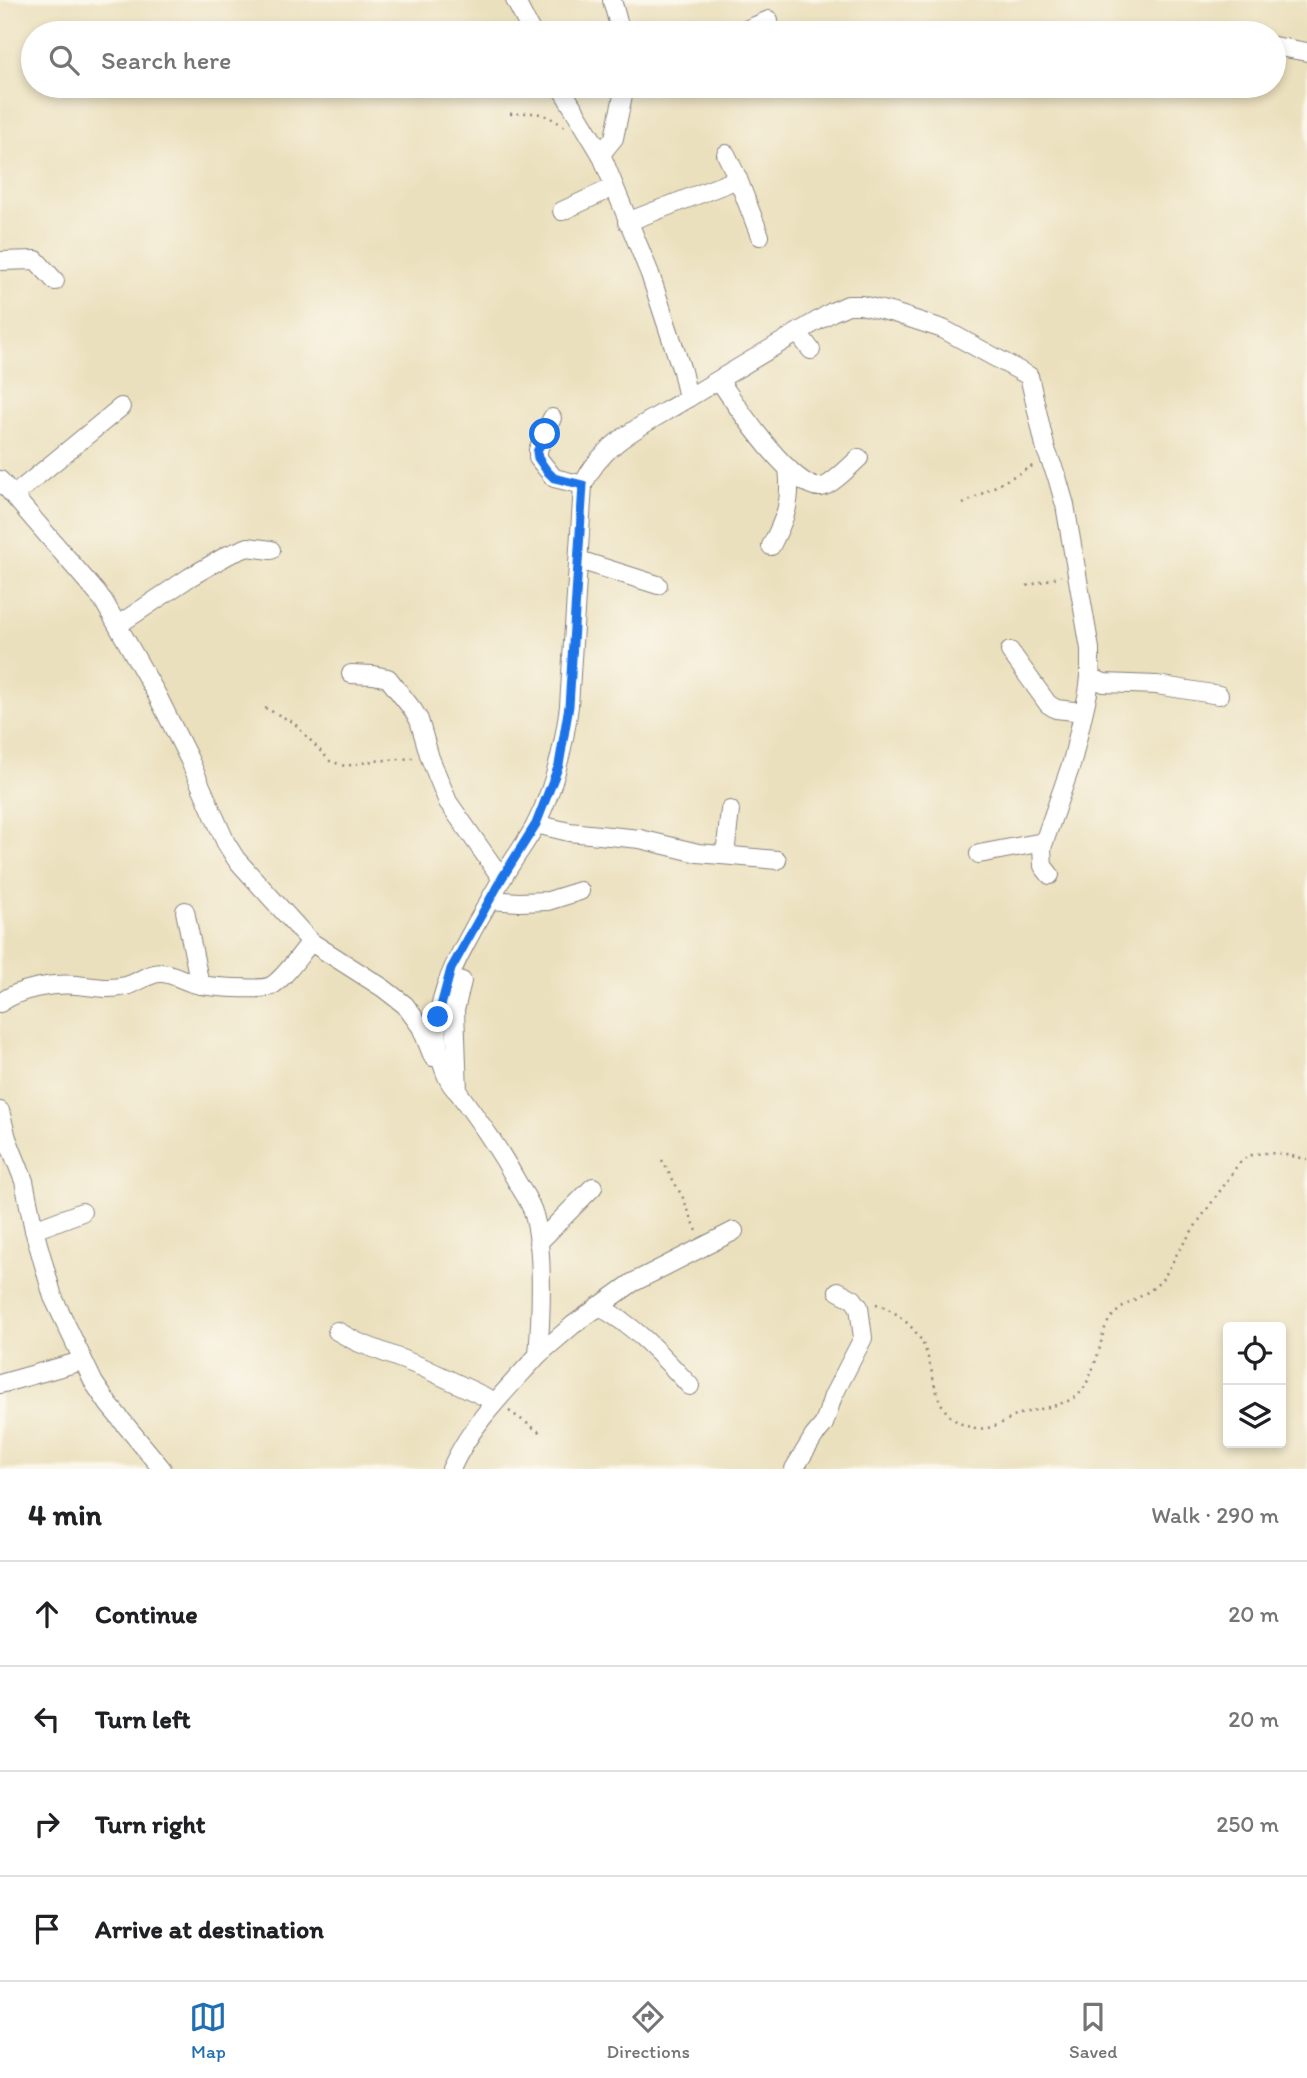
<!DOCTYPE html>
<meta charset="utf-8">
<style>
:root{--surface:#fff;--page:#f6f6f6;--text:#202124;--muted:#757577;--line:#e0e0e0;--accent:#1f6fb2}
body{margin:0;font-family:Itim,sans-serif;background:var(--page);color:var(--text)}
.controls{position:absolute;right:21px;bottom:21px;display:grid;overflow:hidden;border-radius:7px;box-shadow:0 4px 10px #0003}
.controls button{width:63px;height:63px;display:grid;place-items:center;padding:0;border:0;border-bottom:2px solid var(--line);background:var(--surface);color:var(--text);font:35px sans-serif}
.stop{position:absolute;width:21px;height:21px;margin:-16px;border:5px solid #1a73e8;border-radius:50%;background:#fff}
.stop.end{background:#1a73e8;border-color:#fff;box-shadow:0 2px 7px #0008}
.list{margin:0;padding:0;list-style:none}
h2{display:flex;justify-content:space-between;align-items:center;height:91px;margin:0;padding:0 28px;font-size:30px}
h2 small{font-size:23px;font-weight:400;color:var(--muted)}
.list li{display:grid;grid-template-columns:46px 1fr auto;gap:21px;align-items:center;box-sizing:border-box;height:105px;padding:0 28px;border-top:2px solid var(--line)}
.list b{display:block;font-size:26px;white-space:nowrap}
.list em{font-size:23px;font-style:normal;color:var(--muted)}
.icon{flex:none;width:38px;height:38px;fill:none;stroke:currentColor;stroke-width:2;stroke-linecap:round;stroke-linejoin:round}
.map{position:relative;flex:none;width:1307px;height:1469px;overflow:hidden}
.search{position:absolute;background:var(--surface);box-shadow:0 4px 10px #0003;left:21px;right:21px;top:21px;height:77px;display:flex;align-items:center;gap:18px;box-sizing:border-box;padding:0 24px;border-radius:38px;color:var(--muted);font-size:26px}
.sheet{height:511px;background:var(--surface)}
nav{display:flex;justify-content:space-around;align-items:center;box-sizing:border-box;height:98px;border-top:2px solid var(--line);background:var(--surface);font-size:19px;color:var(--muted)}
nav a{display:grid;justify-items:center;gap:4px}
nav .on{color:var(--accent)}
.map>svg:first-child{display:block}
</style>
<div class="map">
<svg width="1307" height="1469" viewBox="0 0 1307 1469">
<rect width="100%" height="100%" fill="#fbf7ec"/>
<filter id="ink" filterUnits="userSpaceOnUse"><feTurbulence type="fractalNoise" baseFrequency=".0143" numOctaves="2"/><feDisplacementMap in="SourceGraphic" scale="14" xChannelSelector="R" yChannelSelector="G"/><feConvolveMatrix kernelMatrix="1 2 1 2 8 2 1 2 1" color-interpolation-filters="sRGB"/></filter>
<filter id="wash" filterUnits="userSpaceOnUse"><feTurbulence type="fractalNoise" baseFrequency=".00686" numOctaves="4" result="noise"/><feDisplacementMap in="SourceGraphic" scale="28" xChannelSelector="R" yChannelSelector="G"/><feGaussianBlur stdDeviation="1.57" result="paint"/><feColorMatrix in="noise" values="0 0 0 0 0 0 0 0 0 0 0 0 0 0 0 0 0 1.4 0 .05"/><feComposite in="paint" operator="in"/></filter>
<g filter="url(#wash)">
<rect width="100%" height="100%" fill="#ebe0bd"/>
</g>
<g filter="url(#ink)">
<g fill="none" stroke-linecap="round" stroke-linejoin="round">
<!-- minor casing -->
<g stroke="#86817c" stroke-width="20">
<g id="minor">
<polyline points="515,0 532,33"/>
<polyline points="612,0 621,33"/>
<polyline points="739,33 769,20"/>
<polyline points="1274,46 1307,52"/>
<polyline points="601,154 614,138 625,86"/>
<polyline points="726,154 738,179"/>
<polyline points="562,211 614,187"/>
<polyline points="627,222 738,179 760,236"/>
<polyline points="0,261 36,260 55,281"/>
<polyline points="798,333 811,350"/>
<path d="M719,380c15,22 74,111 102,107 10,-1 30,-22 38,-29"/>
<polyline points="688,398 832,312 848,305 861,305 894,313 943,329 1029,376 1046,450 1057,477 1065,505 1090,649 1090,677 1088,693 1072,762 1042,848 1043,866 1050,875"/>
<polyline points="552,418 538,450 538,458 554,478 583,485"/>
<polyline points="0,480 103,600 157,695 189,759 226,843 236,859 311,942 383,988 405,1005 421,1027 433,1057"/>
<polyline points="14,495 121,407"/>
<path d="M771,546c15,-29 21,-44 17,-78"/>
<polyline points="579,560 658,585"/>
<polyline points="118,625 190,577 228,555 248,547 271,550"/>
<polyline points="1010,651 1048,704 1056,709 1083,712"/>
<polyline points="351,674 373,675 388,678 413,710 419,720 430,758 448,802 502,879"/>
<polyline points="1090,677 1104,683 1157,685 1219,695"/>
<polyline points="536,824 569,832 640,839 698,853 777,860"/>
<polyline points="979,854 1043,842"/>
<polyline points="725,855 730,810"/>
<polyline points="490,900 519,902 548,901 580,891"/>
<polyline points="185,911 200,985"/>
<path d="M0,1003c20,-15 53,-20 77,-18 17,2 32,5 49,1 12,-3 22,-13 35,-13 12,0 24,9 36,11 12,3 64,7 74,2 14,-8 29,-32 40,-44"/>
<polyline points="458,1092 455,1010 462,981"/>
<polyline points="0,1111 7,1138 24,1181 34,1230 53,1297 94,1383 109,1405 162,1469"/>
<polyline points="34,1230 82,1212"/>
<polyline points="538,1243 593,1187"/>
<path d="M598,1306c39,21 62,48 92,80"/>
<polyline points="337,1331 357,1342 422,1367 494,1401"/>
<polyline points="538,1355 573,1325 632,1283 734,1231"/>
<polyline points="0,1384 82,1361"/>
<path d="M451,1469c22,-48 53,-76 87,-114 3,-37 6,-105 -4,-140 -3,-12 -11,-23 -17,-33 -17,-32 -38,-61 -59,-90 -10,-9 -13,-20 -17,-32 -13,-50 12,-94 35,-136 12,-20 22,-40 35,-60 8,-13 18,-26 25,-40 19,-38 28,-77 33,-118l14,-221c19,-44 67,-63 105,-87l-6,-27 -32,-97 -49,-120 -41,-68"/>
<polyline points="794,1469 814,1436 824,1424 833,1396 863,1338 859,1307 853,1299 838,1291"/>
</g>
</g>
<!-- path -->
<g stroke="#86817c" stroke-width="2.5" stroke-dasharray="2 5" stroke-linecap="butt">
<path d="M510,114c29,-2 31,-3 55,13"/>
<polyline points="963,504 1036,464"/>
<polyline points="1027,586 1061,576"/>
<polyline points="265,708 293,722 330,761 345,766 373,761 413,758"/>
<polyline points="662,1160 683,1198 697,1231"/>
<path d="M876,1304c17,4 40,24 47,40 15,32 7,77 53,84 16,3 30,-8 44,-14 16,-5 50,-9 60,-21 8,-9 14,-27 18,-39 4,-12 4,-24 12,-35 14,-18 40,-23 54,-42 6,-9 10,-19 16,-28 14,-22 30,-44 45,-65 7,-10 13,-23 24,-28 18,-7 40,0 58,3"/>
<polyline points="509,1411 541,1433"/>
</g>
<!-- minor -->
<use href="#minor" stroke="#fff" stroke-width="18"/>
</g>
</g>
<g fill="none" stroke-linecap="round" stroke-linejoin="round" filter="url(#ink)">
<!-- route -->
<polyline stroke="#1a73e8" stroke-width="9" points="438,1017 451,969 502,878 536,824 559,765 569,706 583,485 554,478 547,471 538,458 537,452 545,434"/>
</g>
</svg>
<div class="controls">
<button><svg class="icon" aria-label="locate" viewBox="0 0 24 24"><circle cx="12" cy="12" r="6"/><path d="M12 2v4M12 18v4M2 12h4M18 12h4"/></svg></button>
<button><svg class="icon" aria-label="layers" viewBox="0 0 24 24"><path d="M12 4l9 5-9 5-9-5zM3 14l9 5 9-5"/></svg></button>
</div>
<div class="stop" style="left:545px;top:434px"></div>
<div class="stop end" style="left:438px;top:1017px"></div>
<div class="search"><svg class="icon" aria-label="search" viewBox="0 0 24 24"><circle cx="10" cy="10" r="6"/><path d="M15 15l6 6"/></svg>Search here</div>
</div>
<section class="sheet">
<h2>4 min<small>Walk · 290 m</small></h2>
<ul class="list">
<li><svg class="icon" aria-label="ahead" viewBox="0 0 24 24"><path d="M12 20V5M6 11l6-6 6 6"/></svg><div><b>Continue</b></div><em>20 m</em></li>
<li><svg class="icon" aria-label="left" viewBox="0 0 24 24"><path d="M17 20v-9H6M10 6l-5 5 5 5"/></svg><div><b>Turn left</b></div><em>20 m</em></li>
<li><svg class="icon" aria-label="right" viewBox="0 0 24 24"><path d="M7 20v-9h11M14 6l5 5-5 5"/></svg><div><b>Turn right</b></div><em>250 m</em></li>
<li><svg class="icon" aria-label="arrive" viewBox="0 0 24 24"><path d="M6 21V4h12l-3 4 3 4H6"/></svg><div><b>Arrive at destination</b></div></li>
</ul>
</section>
<nav>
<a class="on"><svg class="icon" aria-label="map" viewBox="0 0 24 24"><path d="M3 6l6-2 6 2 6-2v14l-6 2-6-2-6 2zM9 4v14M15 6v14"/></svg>Map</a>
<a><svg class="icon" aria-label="directions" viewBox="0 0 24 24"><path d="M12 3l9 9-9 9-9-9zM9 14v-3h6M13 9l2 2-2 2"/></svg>Directions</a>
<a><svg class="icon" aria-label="saved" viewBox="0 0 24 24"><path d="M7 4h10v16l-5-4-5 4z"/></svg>Saved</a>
</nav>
